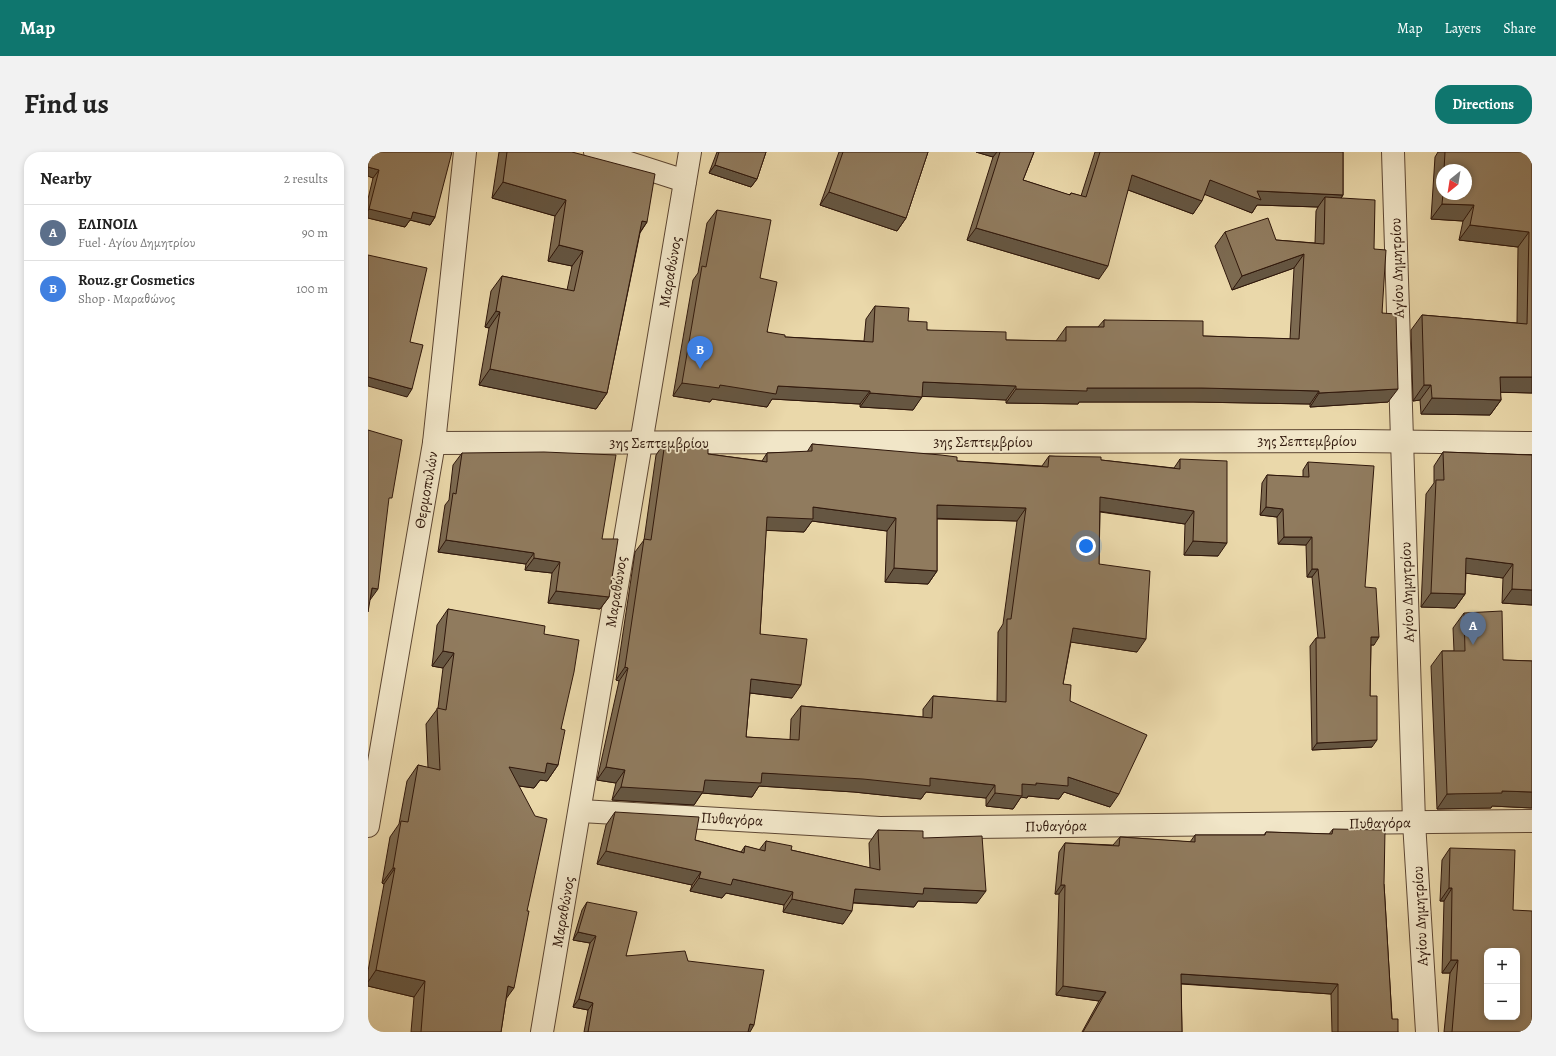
<!DOCTYPE html>
<meta charset="utf-8">
<style>
:root{--surface:#fff;--page:#f2f2f2;--text:#222;--muted:#767676;--line:#e0e0e0;--accent:#0f766e}
body{margin:0;font-family:Alegreya,serif;background:var(--page);color:var(--text)}
.controls{position:absolute;right:12px;bottom:12px;display:grid;overflow:hidden;border-radius:8px;box-shadow:0 2px 6px #0003}
.controls button{width:36px;height:36px;display:grid;place-items:center;padding:0;border:0;border-bottom:1px solid var(--line);background:var(--surface);color:var(--text);font:20px sans-serif}
.compass{position:absolute;left:1068px;top:12px;width:36px;height:36px;border-radius:50%;background:var(--surface);box-shadow:0 2px 6px #0003;rotate:210deg}
.you{position:absolute;left:718px;top:394px;width:14px;height:14px;margin:-10px;border:3px solid #fff;border-radius:50%;background:#1a73e8;box-shadow:0 0 0 6px #1a73e833}
.badge{display:grid;place-items:center;width:26px;height:26px;border-radius:50%;background:var(--accent);color:#fff;font-size:13px;font-weight:700}
.pin{position:absolute;translate:-50% -33px;filter:drop-shadow(0 1px 2px #0008)}
.pin::after{content:'';position:absolute;top:21px;width:14px;height:12px;background:inherit;clip-path:polygon(0 0,100% 0,50% 100%)}
.list{margin:0;padding:0;list-style:none}
h2{display:flex;justify-content:space-between;align-items:center;height:52px;margin:0;padding:0 16px;font-size:17px}
h2 small{font-size:13px;font-weight:400;color:var(--muted)}
.list li{display:grid;grid-template-columns:26px 1fr auto;gap:12px;align-items:center;box-sizing:border-box;height:56px;padding:0 16px;border-top:1px solid var(--line)}
.list b{display:block;font-size:15px;white-space:nowrap}
.list p{margin:0;font-size:13px;white-space:nowrap;color:var(--muted)}
.list em{font-size:13px;font-style:normal;color:var(--muted)}
.map{position:relative;flex:none;width:1164px;height:880px;overflow:hidden;border-radius:16px}
header{display:flex;align-items:center;gap:24px;box-sizing:border-box;height:56px;padding:0 20px;background:var(--accent);color:#fff}
header strong{font-size:19px}
nav{display:flex;gap:22px;margin-inline-start:auto;font-size:14px}
.intro{display:flex;align-items:center;justify-content:space-between;box-sizing:border-box;height:96px;padding:0 24px}
h1{margin:0;font-size:28px}
.button{padding:10px 18px;border-radius:16px;background:var(--accent);color:#fff;font-size:14px;font-weight:700}
main{display:flex;gap:24px;padding:0 24px}
aside{flex:1;background:var(--surface);border-radius:16px;box-shadow:0 2px 6px #0003}
.map>svg:first-child{display:block}
</style>
<header>
<strong>Map</strong>
<nav><a>Map</a><a>Layers</a><a>Share</a></nav>
</header>
<div class="intro"><h1>Find us</h1><a class="button">Directions</a></div>
<main>
<aside>
<h2>Nearby<small>2 results</small></h2>
<ul class="list">
<li><span class="badge" style="background:#5c6f8a">A</span><div><b>ΕΛΙΝΟΙΛ</b><p>Fuel · Αγίου Δημητρίου</p></div><em>90 m</em></li>
<li><span class="badge" style="background:#3f7fe0">B</span><div><b>Rouz.gr Cosmetics</b><p>Shop · Μαραθώνος</p></div><em>100 m</em></li>
</ul>
</aside>
<div class="map">
<svg width="1164" height="880" viewBox="0 0 1164 880">
<rect width="100%" height="100%" fill="#ead8aa"/>
<filter id="stains"><feTurbulence type="fractalNoise" baseFrequency=".005" numOctaves="4"/><feColorMatrix values="0 0 0 0 .2 0 0 0 0 .09 0 0 0 0 .02 0 0 0 .5 -.17"/></filter>
<radialGradient id="worn" r=".72"><stop offset=".6" stop-color="#630" stop-opacity="0"/><stop offset="1" stop-color="#630" stop-opacity=".3"/></radialGradient>
<g fill="none" stroke-linecap="round" stroke-linejoin="round">
<!-- minor casing -->
<g stroke="#5e4733" stroke-width="24">
<g id="minor">
<polyline points="227,0 317,29"/>
<polyline points="66,291 988,289 1164,291"/>
<polyline points="213,659 512,676 1164,669"/>
<polyline points="0,674 66,291 97,0"/>
</g>
</g>
<!-- tertiary casing -->
<g stroke="#5e4733" stroke-width="24">
<g id="tertiary">
<polyline points="1025,0 1046,670 1059,880"/>
<polyline points="174,880 322,0"/>
</g>
</g>
<!-- minor -->
<use href="#minor" stroke="#f1e6c8" stroke-width="22"/>
<!-- tertiary -->
<use href="#tertiary" stroke="#f1e6c8" stroke-width="22"/>
</g>
<!-- wall -->
<g fill="#7c6a51" stroke="#2f170b" fill-rule="evenodd">
<polygon points="0,0 67,65 62,73 42,68 37,75 0,66 0,47 5,26 0,24"/>
<polygon points="131,0 204,0 279,70 272,81 239,241 228,257 111,233 121,176 117,175 123,139 134,124 199,138 204,114 180,109 187,64 124,46"/>
<polygon points="349,0 398,0 389,27 383,35 341,21"/>
<polygon points="471,0 560,0 538,66 529,79 452,53"/>
<polygon points="608,0 666,0 655,28 701,43 703,41 713,44 727,0 975,0 975,43 973,46 1006,97 1014,161 1020,250 942,255 942,252 825,250 711,250 710,252 638,251 638,248 554,244 545,258 492,255 492,252 404,247 399,255 344,247 342,250 305,244 325,128 330,121 339,71 349,58 392,126 399,180 417,185 496,189 498,167 507,154 559,178 638,188 688,189 698,175 730,175 736,168 835,184 922,187 926,116 864,138 847,94 857,80 908,88 947,91 948,59 950,55 889,53 884,61 837,42 825,62 760,38 731,127 599,88 625,5"/>
<path d="M1070,0h94v241l-32,-1 1,8 -11,15 -69,-1 -1,-14 -7,1 -2,-71 11,-15 95,8 1,-76 -59,-7 4,-19 -32,-2 4,-62zM1074,18h24v24h-24z"/>
<path d="M297,290l43,12 54,7 5,-8 40,-1 5,-8 145,17 85,5 7,-10 52,4 73,8 6,-9 38,97 -34,-1 1,-31 -85,-12 -1,52 38,88 -66,-10 -8,42 7,17 40,106 -46,-15 -5,7 -31,-3 -1,2 -6,-1 -8,12 -27,-3v-8l-60,-6 -5,7 -67,-7 -95,-6 -7,11 -50,-4 -8,12 -82,-5 4,-17 -19,-3 22,-99 -3,-1 19,-128 9,-12 12,-85zM569,367l80,2 -14,103 -5,8 -1,70 -64,-6 -10,13v8l-122,-11 -10,13 -1,21 -44,-3 4,-44 42,5 -32,-64 6,-104 38,2 8,-11 75,10 -2,51 43,2 9,-13z"/>
<polygon points="1075,300 1164,303 1164,453 1134,451 1135,426 1098,421 1097,442 1087,456 1053,455 1058,342 1066,331 1066,314"/>
<polygon points="94,301 234,387 241,445 232,457 180,451 184,421 157,418 158,412 70,400 77,353 81,348 85,313"/>
<polygon points="940,310 997,435 1006,493 1003,493 1002,544 1004,595 944,598 942,494 948,486 950,486 944,425 939,425 938,393 910,392 909,365 892,363 894,331 899,323 935,325 935,318"/>
<polygon points="80,457 176,482 193,577 190,613 179,629 172,628 166,636 151,634 138,847 133,880 43,880 46,845 0,834 0,819 16,732 14,731 22,685 31,672 39,629 50,613 60,616 58,572 70,556 75,516 64,514 69,473"/>
<polygon points="1096,461 1135,508 1164,509 1164,656 1124,654 1123,656 1069,657 1063,514 1074,499 1086,499 1085,476"/>
<polygon points="247,660 327,688 373,700 377,694 391,698 398,689 423,698 502,716 501,691 510,678 555,686 609,751 550,749 546,755 485,751 475,772 415,760 416,753 358,741 354,746 322,739 324,733 229,712 238,673"/>
<polygon points="965,677 1016,732 1024,867 1030,880 964,880 963,842 813,832 814,880 714,880 731,849 688,843 691,742 687,742 691,700 697,691 745,693 752,685 822,690 827,683 896,683 898,680 961,682"/>
<polygon points="1082,696 1145,758 1164,880 1076,880 1082,821 1074,821 1076,749 1072,749 1074,708"/>
<polygon points="219,750 258,804 320,809 382,880 216,880 220,858 205,855 222,791 205,788 214,758"/>
</g>
<!-- shaded-wall -->
<g fill="#655642" stroke="#2f170b">
<polygon points="608,0 629,0 625,5"/>
<polygon points="347,13 389,27 383,35 341,21"/>
<polygon points="0,15 11,18 5,26 0,24"/>
<polygon points="764,23 834,49 825,62 755,36"/>
<polygon points="842,28 889,39 975,43 966,56 957,45 950,55 889,53 884,61 833,41"/>
<polygon points="135,30 198,48 187,64 124,46"/>
<polygon points="461,40 538,66 529,79 452,53"/>
<polygon points="1074,52 1106,53 1095,69 1063,67"/>
<polygon points="1,57 45,60 67,65 62,73 42,68 37,75 0,66 0,59"/>
<polygon points="274,69 279,70 268,86"/>
<polygon points="1102,73 1161,80 1150,95 1091,88"/>
<polygon points="608,76 740,114 731,127 599,88"/>
<polygon points="191,93 215,99 204,114 180,109"/>
<polygon points="936,102 926,116 864,138 874,124"/>
<polygon points="128,159 132,160 121,176 117,175"/>
<polygon points="122,217 239,241 228,257 111,233"/>
<polygon points="0,225 44,237 39,245 0,234"/>
<polygon points="1132,225 1164,225 1164,241 1121,240"/>
<polygon points="555,230 648,234 638,248 546,244"/>
<polygon points="314,231 352,233 410,234 502,239 492,252 404,247 399,255 344,247 342,250 305,244"/>
<polygon points="1056,233 1063,233 1052,248 1045,249"/>
<polygon points="719,236 834,236 951,239 942,252 825,250 711,250 710,252 638,251 648,237"/>
<polygon points="1030,237 1020,250 942,255 951,241"/>
<polygon points="502,241 554,245 545,258 492,255"/>
<polygon points="1064,246 1133,248 1122,263 1053,262"/>
<polygon points="732,345 826,359 817,372 723,358"/>
<polygon points="569,353 658,356 649,369 560,366"/>
<polygon points="445,355 528,366 519,379 444,369 436,380 390,378 399,365"/>
<polygon points="898,355 915,357 909,365 892,363"/>
<polygon points="916,385 944,385 938,393 910,392"/>
<polygon points="78,388 166,401 158,412 70,400"/>
<polygon points="825,389 859,391 850,404 816,403"/>
<polygon points="166,406 192,410 184,421 157,418"/>
<polygon points="1098,406 1145,412 1135,426 1089,420"/>
<polygon points="526,416 569,419 560,432 517,430"/>
<polygon points="944,417 950,417 944,425 939,425"/>
<polygon points="4,436 10,437 2,448"/>
<polygon points="1144,437 1164,438 1164,453 1134,451"/>
<polygon points="188,439 241,445 232,457 180,451"/>
<polygon points="1063,441 1097,442 1087,456 1053,455"/>
<polygon points="705,476 778,487 769,500 696,489"/>
<polygon points="1003,485 1011,485 1006,493 998,493"/>
<polygon points="75,499 86,501 75,516 64,514"/>
<polygon points="257,515 260,516 251,529 248,528"/>
<polygon points="383,527 433,533 424,546 374,540"/>
<polygon points="1009,588 1004,595 944,598 949,591"/>
<polygon points="179,611 190,613 179,629 172,628 166,636 130,631 141,615"/>
<polygon points="238,615 257,618 248,631 229,628"/>
<polygon points="394,621 562,626 627,633 618,646 558,640 553,647 486,640 391,634 384,645 334,641 326,653 244,648 253,635"/>
<polygon points="700,625 751,642 742,655 696,640 691,647 660,644 659,646 653,645 645,657 618,654 627,641 654,632 668,631"/>
<polygon points="1134,639 1164,640 1164,656 1124,654 1123,656 1069,657 1079,642"/>
<polygon points="238,699 333,720 324,733 229,712"/>
<polygon points="25,716 27,716 16,732 14,731"/>
<polygon points="331,726 365,727 425,740 416,753 358,741 354,746 322,739"/>
<polygon points="693,733 697,733 691,742 687,742"/>
<polygon points="556,736 618,739 609,751 550,749 546,755 478,750 487,737"/>
<polygon points="1081,736 1084,736 1076,749 1072,749"/>
<polygon points="424,747 484,759 475,772 415,760"/>
<polygon points="210,780 228,784 222,791 205,788"/>
<polygon points="1083,808 1090,808 1082,821 1074,821"/>
<polygon points="8,818 57,829 46,845 0,834 0,830"/>
<polygon points="813,822 970,832 963,842 806,831"/>
<polygon points="140,834 146,836 135,851"/>
<polygon points="695,834 738,840 731,849 688,843"/>
<polygon points="211,847 225,851 220,858 205,855"/>
<polygon points="382,872 386,873 382,880 378,880"/>
</g>
<!-- building -->
<g fill="#907b5e" stroke="#2f170b" fill-rule="evenodd">
<polygon points="0,0 84,0 67,65 45,60 43,67 1,57 11,18 0,15"/>
<polygon points="139,0 204,0 287,22 279,70 274,69 239,241 122,217 132,160 128,159 134,124 206,139 215,99 191,93 198,48 135,30"/>
<polygon points="351,0 398,0 389,27 347,13"/>
<polygon points="475,0 560,0 538,66 461,40"/>
<polygon points="632,0 666,0 655,28 702,43 703,41 718,45 732,0 975,0 975,43 889,39 893,48 842,28 834,49 764,23 740,114 608,76"/>
<polygon points="1077,0 1164,0 1164,225 1132,225 1133,248 1064,246 1063,233 1056,233 1054,163 1159,172 1161,80 1102,73 1106,53 1074,52 1075,42 1098,42 1098,18 1076,18"/>
<polygon points="957,45 1007,48 1006,97 1018,98 1014,161 1028,162 1030,237 951,241 951,239 834,236 719,236 719,239 648,237 648,234 555,230 554,245 502,241 502,239 410,234 408,242 352,233 351,236 314,231 334,114 338,115 349,58 403,68 392,126 409,130 399,180 417,183 417,185 505,190 507,154 541,156 540,169 559,170 559,178 638,180 638,188 698,189 698,175 736,175 736,168 835,169 835,184 931,187 936,102 874,124 857,80 900,66 908,88 956,92"/>
<polygon points="0,103 59,116 42,190 55,193 44,237 0,225"/>
<polygon points="0,278 34,288 24,346 21,346 10,437 4,436 0,460"/>
<path d="M297,290l43,7v5l59,8v-9l45,-2v-7l129,11 16,2v4l91,6 1,-11 52,1v3l79,9v-10l47,2v82l-34,-2 1,-30 -94,-14 -1,67 51,7 -4,68 -73,-11 -10,56 8,1 -1,16 77,34 -28,59 -51,-17v9l-32,-3v2l-14,-1v12l-27,-3v-8l-65,-7v8l-67,-7 -101,-6 -1,10 -56,-3 -2,12 -82,-5 4,-17 -19,-3 22,-99 -3,-1 19,-128 7,1zM569,353l89,3 -15,111h-4l-1,83 -73,-6 -1,22 -131,-12 -2,34 -53,-3 5,-58 50,6 6,-46 -47,-5 7,-117 46,2v-12l83,11 -2,50 43,3z"/>
<polygon points="176,300 248,303 234,387 250,387 241,445 188,439 192,410 166,406 166,401 78,388 85,341 88,342 94,301"/>
<polygon points="1075,300 1164,303 1164,438 1144,437 1145,412 1098,406 1097,442 1063,441 1068,328 1076,328"/>
<polygon points="940,310 1006,314 997,435 1008,436 1011,485 1003,485 1002,544 1009,544 1009,588 949,591 948,486 957,486 950,417 944,417 944,385 916,385 915,357 898,355 899,323 941,325"/>
<polygon points="80,457 177,474 176,482 211,488 206,520 193,577 197,578 190,613 179,611 177,621 141,615 167,664 179,667 159,759 161,759 146,836 140,834 133,880 53,880 57,829 8,818 27,716 25,716 33,669 40,670 50,613 72,618 69,556 78,558 86,501 75,499"/>
<polygon points="1134,459 1135,508 1164,509 1164,640 1134,639 1134,641 1079,642 1074,499 1097,499 1096,461"/>
<polygon points="247,660 331,665 327,688 376,701 377,694 397,699 398,689 424,694 423,698 512,718 510,678 555,679 555,686 614,684 618,739 556,736 555,742 487,737 484,759 424,747 425,740 365,727 363,733 331,726 333,720 238,699"/>
<polygon points="965,677 1017,678 1016,732 1024,867 1030,867 1030,880 970,880 970,832 813,822 814,880 715,880 738,840 695,834 697,733 693,733 697,691 751,694 752,685 827,690 827,683 897,683 898,680 964,682"/>
<path d="M1082,696l65,2 -2,60 19,1v121h-80l6,-72h-7l1,-72h-3zM1119,799h30v66h-30z"/>
<polygon points="219,750 269,760 258,804 317,799 320,809 396,818 386,873 382,872 380,880 220,880 225,851 211,847 228,784 210,780"/>
</g>
<g text-anchor="middle" stroke-width="3.5" stroke-linejoin="round" paint-order="stroke">
<!-- street labels -->
<g font-size="15" fill="#2f170b" stroke="#f1e6c8">
<text transform="translate(1029 116) rotate(-92)" y="5">Αγίου Δημητρίου</text>
<text transform="translate(302 120) rotate(-80)" y="5">Μαραθώνος</text>
<text x="939" y="294">3ης Σεπτεμβρίου</text>
<text x="615" y="295">3ης Σεπτεμβρίου</text>
<text x="291" y="296">3ης Σεπτεμβρίου</text>
<text transform="translate(58 338) rotate(-80)" y="5">Θερμοπυλών</text>
<text transform="translate(248 440) rotate(-81)" y="5">Μαραθώνος</text>
<text transform="translate(1039 440) rotate(-92)" y="5">Αγίου Δημητρίου</text>
<text transform="translate(364 667) rotate(3)" y="5">Πυθαγόρα</text>
<text transform="translate(1012 671) rotate(-1)" y="5">Πυθαγόρα</text>
<text transform="translate(688 674) rotate(-1)" y="5">Πυθαγόρα</text>
<text transform="translate(195 760) rotate(-80)" y="5">Μαραθώνος</text>
<text transform="translate(1052 764) rotate(-93)" y="5">Αγίου Δημητρίου</text>
</g>
</g>
<rect width="100%" height="100%" filter="url(#stains)"/>
<rect width="100%" height="100%" fill="url(#worn)"/>
</svg>
<div class="controls">
<button>+</button>
<button>−</button>
</div>
<svg class="compass" viewBox="-18 -18 36 36"><path d="M0-13l5 13h-10z" fill="#e53935"/><path d="M0 13l5-13h-10z" fill="#767676"/></svg>
<div class="you"></div>
<div class="pin badge" style="left:1105px;top:493px;background:#5c6f8a">A</div>
<div class="pin badge" style="left:332px;top:217px;background:#3f7fe0">B</div>
</div>
</main>
